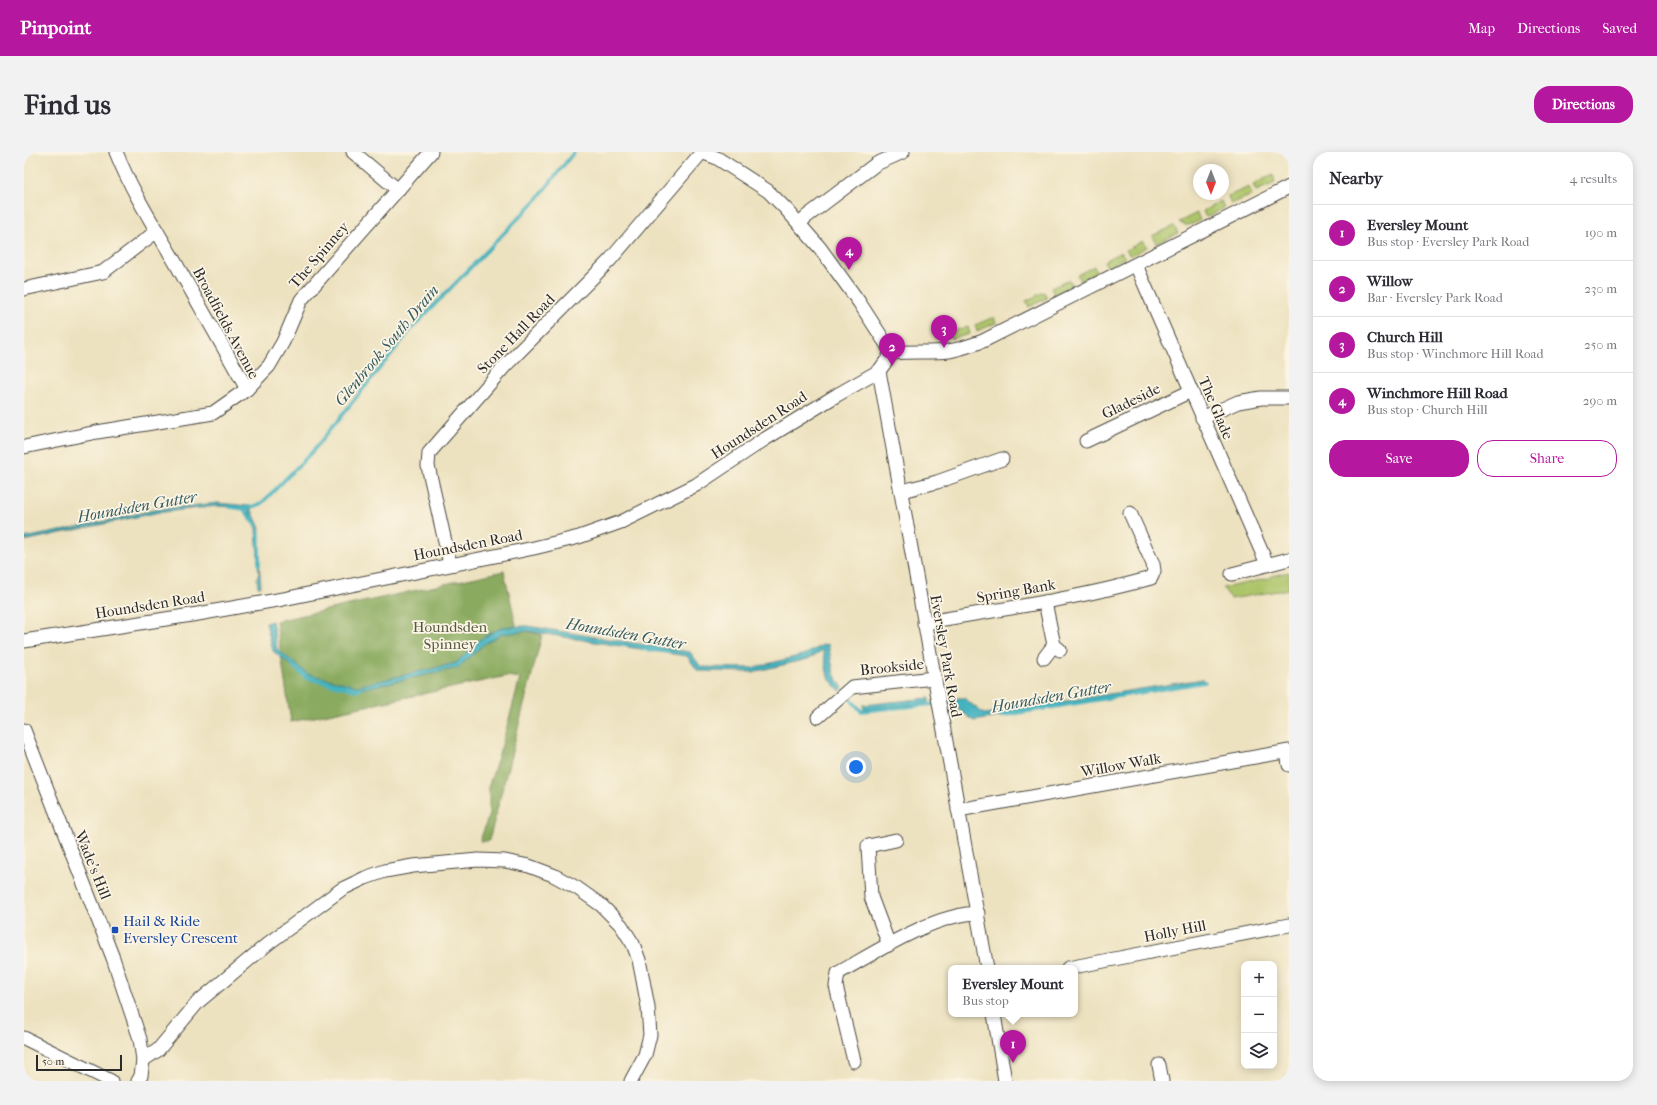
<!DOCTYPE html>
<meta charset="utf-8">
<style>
:root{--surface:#fff;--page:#f2f2f3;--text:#2b2b33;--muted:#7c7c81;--line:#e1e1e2;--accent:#b5179e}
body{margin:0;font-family:"IM FELL French Canon",serif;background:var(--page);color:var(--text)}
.controls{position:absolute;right:12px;bottom:12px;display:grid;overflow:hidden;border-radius:8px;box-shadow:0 2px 10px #0003}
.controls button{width:36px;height:36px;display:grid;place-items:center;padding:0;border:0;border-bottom:1px solid var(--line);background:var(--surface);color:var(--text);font:20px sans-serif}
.compass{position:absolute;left:1169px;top:12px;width:36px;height:36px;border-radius:50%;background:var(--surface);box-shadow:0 2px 10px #0003;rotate:180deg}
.scale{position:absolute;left:12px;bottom:10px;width:86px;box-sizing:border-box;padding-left:4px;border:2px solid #2b2b2b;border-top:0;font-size:11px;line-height:14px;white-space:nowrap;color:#2b2b2b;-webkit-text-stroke:3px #fcf5e5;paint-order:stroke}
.you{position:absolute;left:832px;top:615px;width:14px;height:14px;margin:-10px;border:3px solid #fff;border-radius:50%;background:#1a73e8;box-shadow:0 0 0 6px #1a73e833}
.badge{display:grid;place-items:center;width:26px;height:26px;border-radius:50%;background:var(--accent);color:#fff;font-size:13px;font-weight:700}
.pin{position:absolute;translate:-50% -33px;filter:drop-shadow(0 1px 2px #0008)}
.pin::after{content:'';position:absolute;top:21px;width:14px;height:12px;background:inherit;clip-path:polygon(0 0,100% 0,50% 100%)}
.popup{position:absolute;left:924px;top:813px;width:130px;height:52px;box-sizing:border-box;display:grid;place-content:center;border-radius:8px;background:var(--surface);filter:drop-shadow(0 1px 3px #0005);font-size:13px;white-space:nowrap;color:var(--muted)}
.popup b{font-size:15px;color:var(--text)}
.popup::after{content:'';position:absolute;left:50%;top:100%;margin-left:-8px;border:8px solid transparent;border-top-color:var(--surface)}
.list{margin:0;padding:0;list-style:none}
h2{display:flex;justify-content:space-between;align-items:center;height:52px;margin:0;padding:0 16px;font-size:17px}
h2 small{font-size:13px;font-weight:400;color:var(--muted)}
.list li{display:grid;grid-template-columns:26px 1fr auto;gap:12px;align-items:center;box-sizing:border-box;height:56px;padding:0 16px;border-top:1px solid var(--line)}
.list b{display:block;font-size:15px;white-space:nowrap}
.list p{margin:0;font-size:13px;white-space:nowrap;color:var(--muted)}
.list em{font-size:13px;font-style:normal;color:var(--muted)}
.actions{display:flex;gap:8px;padding:12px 16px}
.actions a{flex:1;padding:9px 0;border:1px solid var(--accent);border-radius:16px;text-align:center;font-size:14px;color:var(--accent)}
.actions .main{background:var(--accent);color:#fff}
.icon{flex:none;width:22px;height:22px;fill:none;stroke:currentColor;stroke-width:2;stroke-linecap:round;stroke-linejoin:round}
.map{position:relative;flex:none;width:1265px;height:929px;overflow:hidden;border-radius:16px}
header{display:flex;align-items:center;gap:24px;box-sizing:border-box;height:56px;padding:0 20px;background:var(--accent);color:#fff}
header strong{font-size:19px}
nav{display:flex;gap:22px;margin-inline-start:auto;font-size:14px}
.intro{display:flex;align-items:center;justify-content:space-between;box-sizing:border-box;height:96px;padding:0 24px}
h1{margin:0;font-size:28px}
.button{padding:10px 18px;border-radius:16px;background:var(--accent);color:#fff;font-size:14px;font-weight:700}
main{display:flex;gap:24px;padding:0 24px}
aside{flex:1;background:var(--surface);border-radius:16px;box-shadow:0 2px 10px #0003}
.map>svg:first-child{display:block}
</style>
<header>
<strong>Pinpoint</strong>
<nav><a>Map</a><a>Directions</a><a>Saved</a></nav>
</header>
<div class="intro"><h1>Find us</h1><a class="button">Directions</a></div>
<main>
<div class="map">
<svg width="1265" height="929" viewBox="0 0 1265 929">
<rect width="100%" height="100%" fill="#fcf5e5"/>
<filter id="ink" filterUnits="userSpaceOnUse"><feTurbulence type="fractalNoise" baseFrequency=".025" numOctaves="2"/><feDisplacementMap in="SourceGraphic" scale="8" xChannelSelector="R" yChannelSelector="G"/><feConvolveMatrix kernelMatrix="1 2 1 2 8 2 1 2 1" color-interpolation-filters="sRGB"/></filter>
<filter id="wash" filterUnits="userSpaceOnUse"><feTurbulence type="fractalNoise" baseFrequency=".012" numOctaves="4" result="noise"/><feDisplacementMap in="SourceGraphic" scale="16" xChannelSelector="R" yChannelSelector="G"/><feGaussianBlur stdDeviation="0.9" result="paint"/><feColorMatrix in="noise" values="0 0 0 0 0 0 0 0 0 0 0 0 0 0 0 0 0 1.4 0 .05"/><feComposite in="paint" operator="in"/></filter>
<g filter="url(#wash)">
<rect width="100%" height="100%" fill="#ede2c0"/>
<!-- green -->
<g fill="#adc56a" stroke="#6c784a">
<polygon points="1249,22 1251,31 1232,39 1229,33"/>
<polygon points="1225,35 1228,43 1207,52 1204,44"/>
<polygon points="1197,49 1200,56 1184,65 1181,64 1179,59"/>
<path d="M1173,61l3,7c-7,4 -14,8 -21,2z"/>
<polygon points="1150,74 1154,81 1132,92 1128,84"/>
<polygon points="1119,89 1123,95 1106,104 1102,98"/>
<polygon points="1097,100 1101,106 1083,115 1080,109"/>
<polygon points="1070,114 1073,120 1056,129 1053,123"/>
<polygon points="1045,128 1048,133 1030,142 1027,136"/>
<polygon points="1020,140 1023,146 1005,155 1002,149"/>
<polygon points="970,165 972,171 953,179 951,173"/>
<polygon points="944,175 946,182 927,187 925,180"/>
<polygon points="1265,420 1265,437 1207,447 1199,436 1246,426 1248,424"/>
</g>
<!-- forest -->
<polygon fill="#8aaa5e" stroke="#5a6a44" points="480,419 493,477 518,483 465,689 456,689 465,662 465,633 478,593 496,526 483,524 267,570 252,469"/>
<!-- water -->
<g fill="#44b3bf" stroke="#386f75">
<polygon points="193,351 226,354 236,376 234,397 237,435 234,435 233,426 235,421 232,377 224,356 193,354 131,361 0,389 0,386 51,376 130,358"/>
<polygon points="248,469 253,497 284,522 333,534 432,511 455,488 478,475 503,474 666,500 677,515 728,516 782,502 799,493 804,492 810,522 819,536 816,539 804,525 799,498 784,507 729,520 674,519 663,504 577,491 504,479 478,482 459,493 434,516 332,538 281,525 249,499 242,471"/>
<polygon points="1179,527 1180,529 950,569 929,553 928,546 940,546 960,562"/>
<polygon points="905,546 905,551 840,557 839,553"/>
</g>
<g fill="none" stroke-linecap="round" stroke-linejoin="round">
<!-- stream -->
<g stroke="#44b3bf" stroke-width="3.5">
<polyline points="206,355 220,357 237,352 288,300 390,174 514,46 550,0"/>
<polyline points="220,357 231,372"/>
<polyline points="235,381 235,414"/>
<polyline points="619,497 645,500"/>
<polyline points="269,514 282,526 332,538 336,537"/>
<polyline points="823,543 837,559 912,552"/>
<polyline points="918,551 932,550"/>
<polyline points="977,564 1181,530"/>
</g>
</g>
</g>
<g filter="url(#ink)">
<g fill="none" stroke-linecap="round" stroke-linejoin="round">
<!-- minor casing -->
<g stroke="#484641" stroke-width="15">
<g id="minor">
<path d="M92,0c15,38 38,74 59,110 24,42 48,84 72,127"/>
<polyline points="329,0 374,38"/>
<polyline points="677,0 693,6 744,39 762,57 796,96 835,150 868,201"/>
<polyline points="775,72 782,65 852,12 879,0"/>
<polyline points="1112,113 1243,412"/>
<polyline points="0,137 79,120 133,79"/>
<polyline points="868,201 855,219 963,816"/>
<path d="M868,201c19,-2 38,0 57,-2 11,-2 23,-6 34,-10l306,-154"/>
<polyline points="1178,266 1214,250 1237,246 1265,246"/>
<polyline points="1062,289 1167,239"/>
<polyline points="0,295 73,280 189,261 223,237 245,214 259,190 277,148 407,0"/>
<polyline points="878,339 913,330 978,307"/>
<polyline points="426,412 404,314 405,301 480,215 586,108 678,0"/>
<polyline points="1208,422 1265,407"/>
<polyline points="1021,450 1030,493 1036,498"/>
<path d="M900,472l14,-4c72,-12 143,-22 213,-42l3,-7 -1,-7 -23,-51"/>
<polyline points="0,489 174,462 259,447 510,396 555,385 597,370 672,333 741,287 813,243 855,219"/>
<polyline points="1020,506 1030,493"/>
<polyline points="794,565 828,535 910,526"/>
<polyline points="0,578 89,806 116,887 119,908 117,924 114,929"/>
<polyline points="1263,600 1265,613"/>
<polyline points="934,658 1265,599"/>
<polyline points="865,793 847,745 844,694 872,688"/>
<polyline points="1044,816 1265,773"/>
<polyline points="970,862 981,929"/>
<polyline points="0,886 87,929"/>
<polyline points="119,908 134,898 174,850 246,790 318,737 341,726 361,719 389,714 454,708 481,709 505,714 529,723 553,736 577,753 597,773 609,792 615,808 618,823 624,855 626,883 621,903 607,929"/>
<path d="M830,909l-18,-75 2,-13c38,-21 96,-59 140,-60"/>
<polyline points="1135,913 1138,929"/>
</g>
</g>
<!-- minor -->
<use href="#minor" stroke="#fff" stroke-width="13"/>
</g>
</g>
<!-- markers -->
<rect fill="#1a4fb4" stroke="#fcf5e5" stroke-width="1.5" x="87" y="774" width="8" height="8" rx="2"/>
<g text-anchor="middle" stroke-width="3.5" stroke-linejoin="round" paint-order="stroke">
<!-- street labels -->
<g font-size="15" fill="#2b2b2b" stroke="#fcf5e5">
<text transform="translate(295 103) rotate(-49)" y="5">The Spinney</text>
<text transform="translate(202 171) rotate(62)" y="5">Broadfields Avenue</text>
<text transform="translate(492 182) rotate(-46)" y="5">Stone Hall Road</text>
<text transform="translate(1107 249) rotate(-26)" y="5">Gladeside</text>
<text transform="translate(1192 256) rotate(67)" y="5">The Glade</text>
<text transform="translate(735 273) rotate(-33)" y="5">Houndsden Road</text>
<text transform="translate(444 393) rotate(-11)" y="5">Houndsden Road</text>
<text transform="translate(992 439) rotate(-10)" y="5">Spring Bank</text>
<text transform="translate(126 453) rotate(-9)" y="5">Houndsden Road</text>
<text transform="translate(922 504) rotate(80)" y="5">Eversley Park Road</text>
<text transform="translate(868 515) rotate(-6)" y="5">Brookside</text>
<text transform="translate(1097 613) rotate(-10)" y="5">Willow Walk</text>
<text transform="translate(69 713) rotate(68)" y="5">Wade's Hill</text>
<text transform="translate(1151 779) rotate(-11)" y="5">Holly Hill</text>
</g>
<!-- park labels -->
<g font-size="15" fill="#52593e" stroke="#fcf5e5">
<text x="426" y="480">Houndsden<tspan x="426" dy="17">Spinney</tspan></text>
</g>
<!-- transit labels -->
<g font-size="15" fill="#164399" stroke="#fcf5e5" text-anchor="start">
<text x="99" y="774">Hail &amp; Ride<tspan x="99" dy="17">Eversley Crescent</tspan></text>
</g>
<!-- water labels -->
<g font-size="16" font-style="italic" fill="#345b5f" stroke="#fcf5e5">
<text transform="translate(362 193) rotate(-50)" y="6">Glenbrook South Drain</text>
<text transform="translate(113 354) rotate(-10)" y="6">Houndsden Gutter</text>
<text transform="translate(602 481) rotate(10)" y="6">Houndsden Gutter</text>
<text transform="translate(1027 544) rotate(-10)" y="6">Houndsden Gutter</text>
</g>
</g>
</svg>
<div class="controls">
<button>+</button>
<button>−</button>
<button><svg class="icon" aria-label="layers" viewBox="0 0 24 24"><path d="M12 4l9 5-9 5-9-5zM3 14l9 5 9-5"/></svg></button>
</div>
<svg class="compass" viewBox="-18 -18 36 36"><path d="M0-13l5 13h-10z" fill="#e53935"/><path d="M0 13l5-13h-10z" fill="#7c7c81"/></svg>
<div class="scale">50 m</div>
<div class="you"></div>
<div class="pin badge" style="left:989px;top:911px">1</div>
<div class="popup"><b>Eversley Mount</b>Bus stop</div>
<div class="pin badge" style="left:868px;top:214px">2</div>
<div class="pin badge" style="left:920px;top:196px">3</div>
<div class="pin badge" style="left:825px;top:118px">4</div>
</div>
<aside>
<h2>Nearby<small>4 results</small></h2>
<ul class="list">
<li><span class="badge">1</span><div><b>Eversley Mount</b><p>Bus stop · Eversley Park Road</p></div><em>190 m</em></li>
<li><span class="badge">2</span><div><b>Willow</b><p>Bar · Eversley Park Road</p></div><em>230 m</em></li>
<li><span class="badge">3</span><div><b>Church Hill</b><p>Bus stop · Winchmore Hill Road</p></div><em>250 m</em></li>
<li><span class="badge">4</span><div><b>Winchmore Hill Road</b><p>Bus stop · Church Hill</p></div><em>290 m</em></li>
</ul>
<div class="actions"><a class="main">Save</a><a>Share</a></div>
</aside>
</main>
